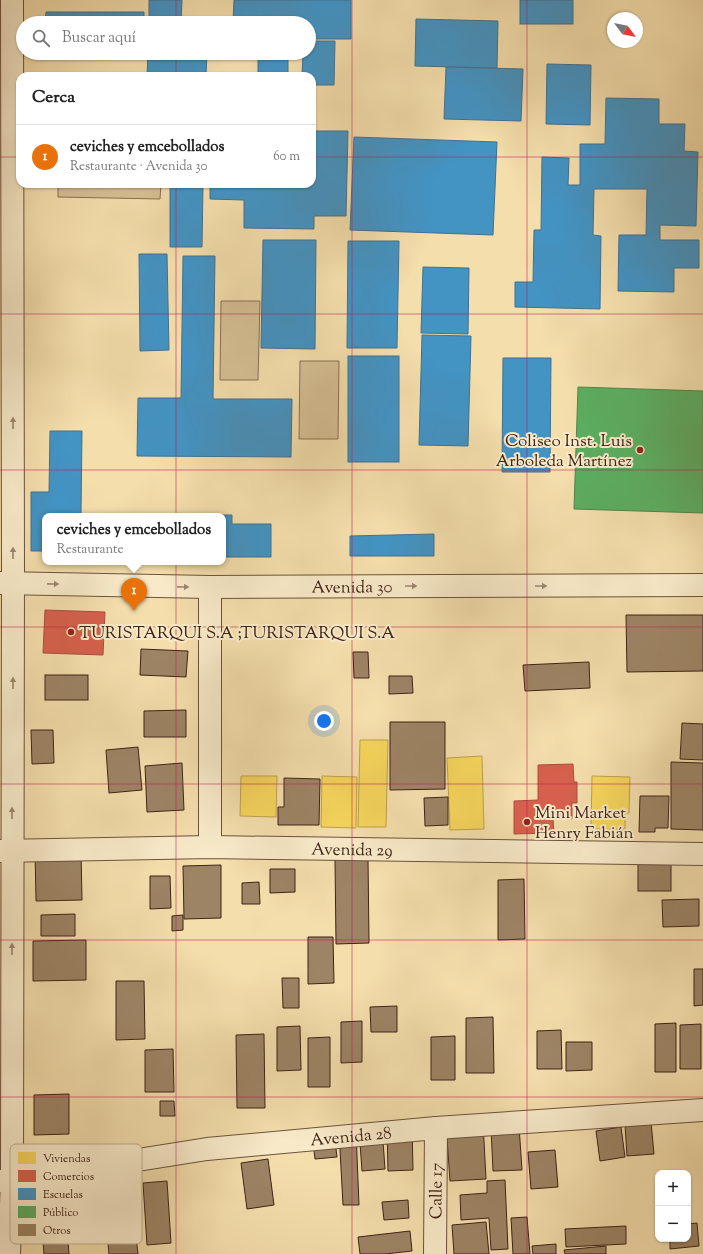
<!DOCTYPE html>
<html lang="es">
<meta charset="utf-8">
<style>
:root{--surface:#fff;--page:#f6f6f6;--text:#222;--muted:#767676;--line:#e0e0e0;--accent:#8f2418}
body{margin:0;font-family:"Sorts Mill Goudy",serif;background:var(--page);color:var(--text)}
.controls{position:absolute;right:12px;bottom:12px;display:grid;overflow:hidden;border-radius:8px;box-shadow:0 1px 3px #0004}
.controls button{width:36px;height:36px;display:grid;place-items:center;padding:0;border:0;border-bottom:1px solid var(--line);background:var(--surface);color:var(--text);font:20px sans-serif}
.compass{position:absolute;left:607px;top:12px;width:36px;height:36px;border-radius:50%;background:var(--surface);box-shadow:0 1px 3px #0004;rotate:122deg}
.you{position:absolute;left:324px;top:721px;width:14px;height:14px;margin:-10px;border:3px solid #fff;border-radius:50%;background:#1a73e8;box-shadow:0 0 0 6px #1a73e833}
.badge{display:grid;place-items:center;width:26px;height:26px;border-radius:50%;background:var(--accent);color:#fff;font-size:13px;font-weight:700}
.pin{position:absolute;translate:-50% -33px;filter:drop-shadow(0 1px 2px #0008)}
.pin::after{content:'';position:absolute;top:21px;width:14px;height:12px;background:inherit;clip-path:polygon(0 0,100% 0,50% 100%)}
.popup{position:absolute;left:42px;top:513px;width:184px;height:52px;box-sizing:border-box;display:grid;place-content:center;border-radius:8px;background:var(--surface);filter:drop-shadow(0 1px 3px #0005);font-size:13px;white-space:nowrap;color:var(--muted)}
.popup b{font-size:15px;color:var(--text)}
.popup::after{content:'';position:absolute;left:50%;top:100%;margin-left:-8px;border:8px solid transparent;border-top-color:var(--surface)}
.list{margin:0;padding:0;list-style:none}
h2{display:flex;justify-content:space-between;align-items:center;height:52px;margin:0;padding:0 16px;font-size:17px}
h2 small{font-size:13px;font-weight:400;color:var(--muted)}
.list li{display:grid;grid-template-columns:26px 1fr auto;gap:12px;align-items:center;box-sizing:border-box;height:64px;padding:0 16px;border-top:1px solid var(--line)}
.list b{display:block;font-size:15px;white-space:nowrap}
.list p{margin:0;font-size:13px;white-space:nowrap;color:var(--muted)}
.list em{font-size:13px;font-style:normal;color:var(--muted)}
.icon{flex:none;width:22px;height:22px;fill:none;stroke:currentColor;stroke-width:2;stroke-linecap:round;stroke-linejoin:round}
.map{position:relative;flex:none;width:703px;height:1254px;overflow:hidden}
.search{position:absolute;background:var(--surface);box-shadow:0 1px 3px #0004;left:16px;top:16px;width:300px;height:44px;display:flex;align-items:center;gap:10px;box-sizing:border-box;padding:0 14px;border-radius:22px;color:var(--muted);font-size:15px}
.panel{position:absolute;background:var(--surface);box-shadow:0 1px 3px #0004;left:16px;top:72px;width:300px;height:116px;border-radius:12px}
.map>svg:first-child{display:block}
</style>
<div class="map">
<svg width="703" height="1254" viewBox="0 0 703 1254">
<rect width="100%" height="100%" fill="#f4deac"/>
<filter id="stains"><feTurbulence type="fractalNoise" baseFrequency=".005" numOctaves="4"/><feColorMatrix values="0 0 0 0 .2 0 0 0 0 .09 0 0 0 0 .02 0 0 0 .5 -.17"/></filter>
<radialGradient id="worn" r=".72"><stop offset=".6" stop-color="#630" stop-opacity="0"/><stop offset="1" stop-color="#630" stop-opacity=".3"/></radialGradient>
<!-- green -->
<g fill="#d5be93" stroke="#8a7056">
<polygon points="58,184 161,184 160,199 58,197"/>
<polygon points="221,301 260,301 258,380 220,380"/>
<polygon points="300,361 339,361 338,439 299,439"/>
</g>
<!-- homes -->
<g fill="#f6d55c" stroke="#bfa048">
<polygon points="360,740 388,740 386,827 358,827"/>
<polygon points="482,756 484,829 450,830 447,758"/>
<polygon points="241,776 277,776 276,817 240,816"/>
<polygon points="322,776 357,777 356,828 321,827"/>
<polygon points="592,776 630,777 629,813 625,813 625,829 591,829"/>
</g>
<!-- shops -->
<g fill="#d6604d" stroke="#a94e3d">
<polygon points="45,610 105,612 103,655 43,653"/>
<polygon points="573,764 574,782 577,782 577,803 572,803 572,819 553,819 554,833 514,834 514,801 538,800 538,765"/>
</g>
<!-- schools -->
<g fill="#4393c3" stroke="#427190">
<polygon points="149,0 182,0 181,23 149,23"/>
<polygon points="234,0 351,0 351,39 309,39 309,23 233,23"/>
<rect x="520" y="0" width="53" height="24"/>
<polygon points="46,12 144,12 144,23 45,23"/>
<polygon points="416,19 498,21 497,68 415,66"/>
<polygon points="309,41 335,41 334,85 312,85 312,76 302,76 303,53 309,53"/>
<polygon points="148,53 207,53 206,76 147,76"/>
<rect x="258" y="53" width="30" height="23"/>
<polygon points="547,64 591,65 590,125 546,124"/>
<polygon points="446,67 523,69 521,121 444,119"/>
<polygon points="606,98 659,99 659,124 685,124 684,151 698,152 696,226 660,225 660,240 699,240 699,268 674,268 674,292 618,291 619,235 646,235 647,189 594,189 593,235 601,236 600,309 515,307 515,282 533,282 534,230 541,230 542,157 569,158 568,185 580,185 580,144 605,144"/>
<polygon points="312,131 348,131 346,216 314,216 314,229 244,228 244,200 210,199 210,184 312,184"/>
<polygon points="354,137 497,142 493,235 350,230"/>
<polygon points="170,184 203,184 202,247 170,247"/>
<polygon points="263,240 316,240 315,349 261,348"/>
<polygon points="348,241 399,241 397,348 347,348"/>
<polygon points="139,254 167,254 169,350 140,351"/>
<polygon points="183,256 215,256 213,399 292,399 291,457 137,456 138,398 181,398"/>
<polygon points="423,267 469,268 468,334 421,333"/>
<polygon points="422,335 471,336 468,446 419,445"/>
<rect x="348" y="356" width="51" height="106"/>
<polygon points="503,358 551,358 550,472 502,472"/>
<polygon points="50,431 82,431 81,516 45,516 45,551 31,551 31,492 49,492"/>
<polygon points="219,515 232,515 232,524 271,524 271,557 223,557 223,516 219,516"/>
<polygon points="434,534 434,556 350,556 350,536"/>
</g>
<!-- public -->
<polygon fill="#5aae61" stroke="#52844b" points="578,387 703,391 703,513 574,509"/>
<!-- building -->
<g fill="#9d8465" stroke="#3f2318">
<polygon points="626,615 703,615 703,671 627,672"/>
<polygon points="141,649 188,651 186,677 140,675"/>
<polygon points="353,652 368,652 369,678 354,678"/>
<polygon points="589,662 590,688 525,691 523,665"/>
<rect x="45" y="675" width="43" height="25"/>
<polygon points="389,676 412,676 413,693 389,694"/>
<polygon points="186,710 186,737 144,737 144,711"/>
<polygon points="390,722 445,722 445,789 390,790"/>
<polygon points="682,723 703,724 703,760 680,759"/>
<polygon points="31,730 53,730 54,763 32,764"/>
<polygon points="138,747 142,790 109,793 106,750"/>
<polygon points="671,762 703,763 703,830 671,829"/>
<polygon points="182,763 184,810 147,812 145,766"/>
<polygon points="284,778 320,779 319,825 278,825 278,807 284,807"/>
<polygon points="640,796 669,796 668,828 655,828 655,832 639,832"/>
<polygon points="448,797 448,825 425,826 424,798"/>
<polygon points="81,850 82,900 36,901 35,851"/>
<rect x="638" y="857" width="33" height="34"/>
<polygon points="368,858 369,943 336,944 335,859"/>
<polygon points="221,865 221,918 184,919 183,866"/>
<polygon points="270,869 295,869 295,892 270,893"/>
<polygon points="150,876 170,876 171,908 150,909"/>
<polygon points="524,879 525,939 498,940 498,880"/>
<polygon points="259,882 260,904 242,904 242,883"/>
<polygon points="699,899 699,926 663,927 662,900"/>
<polygon points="75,914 75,936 41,936 41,915"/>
<polygon points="183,915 183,930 172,931 172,916"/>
<polygon points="308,937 333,937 334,983 308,984"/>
<polygon points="86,940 86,980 33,981 33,941"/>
<polygon points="694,969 703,969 703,1005 694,1006"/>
<polygon points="282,978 299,978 299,1008 283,1008"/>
<polygon points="116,981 144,981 145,1039 116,1040"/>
<polygon points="397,1006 397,1032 371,1032 370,1007"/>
<polygon points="493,1017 494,1073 466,1073 466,1018"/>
<polygon points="362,1021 362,1062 341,1063 341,1022"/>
<polygon points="676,1023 676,1072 655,1072 655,1024"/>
<polygon points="701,1024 701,1069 680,1069 680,1025"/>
<polygon points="300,1026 301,1070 277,1071 277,1027"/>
<polygon points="561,1030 562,1069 537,1069 537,1031"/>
<polygon points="264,1034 265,1108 237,1108 236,1035"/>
<polygon points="455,1036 455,1080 431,1080 431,1037"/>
<polygon points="330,1037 330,1087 308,1087 308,1038"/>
<polygon points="566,1042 592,1042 592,1070 566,1071"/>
<polygon points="173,1049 174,1092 145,1092 145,1050"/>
<polygon points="69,1094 69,1134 34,1135 34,1095"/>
<polygon points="160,1101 174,1101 175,1116 160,1116"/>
<polygon points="483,1122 486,1179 450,1181 446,1124"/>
<polygon points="651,1122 654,1154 627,1156 625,1125"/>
<polygon points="412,1125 413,1170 388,1171 387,1126"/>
<polygon points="519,1126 522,1170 493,1171 491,1128"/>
<polygon points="382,1127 385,1169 362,1171 359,1129"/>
<polygon points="621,1127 625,1157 600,1161 596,1131"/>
<polygon points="339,1131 356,1131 359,1205 343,1205"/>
<polygon points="335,1141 337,1157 315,1159 313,1143"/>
<polygon points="555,1150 558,1187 531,1189 528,1152"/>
<polygon points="268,1159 274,1205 247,1209 241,1163"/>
<polygon points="505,1180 508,1249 491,1250 489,1218 461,1220 460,1195 487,1193 487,1181"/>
<polygon points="167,1181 171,1243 147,1245 143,1183"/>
<polygon points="63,1191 65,1209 45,1212 43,1193"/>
<polygon points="408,1200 409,1218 384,1220 382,1202"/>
<polygon points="527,1217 530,1254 513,1254 511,1218"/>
<polygon points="486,1222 489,1254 454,1254 452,1225"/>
<polygon points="697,1223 699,1246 670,1249 670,1239 688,1239 688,1224"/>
<polygon points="626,1226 626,1244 566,1247 565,1229"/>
<polygon points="67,1228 69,1254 44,1254 42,1230"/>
<polygon points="135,1229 138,1254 109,1254 107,1233"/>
<polygon points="410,1231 412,1251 385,1254 360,1254 358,1237"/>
<polygon points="556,1244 556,1254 533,1254 532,1246"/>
<polygon points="606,1246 606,1254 565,1254 564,1250"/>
</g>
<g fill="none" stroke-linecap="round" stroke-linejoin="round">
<!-- minor casing -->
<g stroke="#6c523d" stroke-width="24">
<g id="minor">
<polyline points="210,587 210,847"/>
<path id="s1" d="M0,851l210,-4 493,7"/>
<path id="s2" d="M0,1181l12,-1 195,-31 229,-21 267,-18"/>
<polyline points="9,1254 12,1180 13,570 12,0"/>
<path id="s3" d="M435,1254l1,-126"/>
</g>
</g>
<!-- tertiary casing -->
<g stroke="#6c523d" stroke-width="24">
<g id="tertiary">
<path id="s4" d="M0,583l210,4 493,-2"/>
</g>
</g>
<!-- minor -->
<use href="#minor" stroke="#f8eac9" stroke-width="22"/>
<!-- tertiary -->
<use href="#tertiary" stroke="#f8eac9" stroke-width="22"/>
</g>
<!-- one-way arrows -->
<defs><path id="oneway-solid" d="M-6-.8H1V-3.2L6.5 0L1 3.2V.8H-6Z"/></defs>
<g fill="#9c8670">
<use href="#oneway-solid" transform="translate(13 423) rotate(-90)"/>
<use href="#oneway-solid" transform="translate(13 553) rotate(-90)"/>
<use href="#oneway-solid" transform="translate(53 584) rotate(1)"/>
<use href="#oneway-solid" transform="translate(411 586)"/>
<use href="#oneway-solid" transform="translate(541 586)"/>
<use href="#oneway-solid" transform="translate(183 587) rotate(1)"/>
<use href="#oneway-solid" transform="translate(13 683) rotate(-90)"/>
<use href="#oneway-solid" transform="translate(12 813) rotate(-90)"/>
<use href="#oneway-solid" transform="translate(12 949) rotate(-90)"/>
</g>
<!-- grid -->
<path fill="none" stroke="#c2185b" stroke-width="1" stroke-opacity="0.55" d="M176,0v23M352,0v1254M527,0v1254M176,53v23M0,157h20M312,157h391M176,184v1070M0,314h703M0,470h703M0,627h703M0,784h703M0,940h703M0,1097h703"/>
<!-- markers -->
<g fill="#8f2418" stroke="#f8eac9" stroke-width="1.5">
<circle cx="640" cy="450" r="4"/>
<circle cx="71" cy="632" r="4"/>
<circle cx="527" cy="822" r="4"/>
</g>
<g text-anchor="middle" stroke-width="4" stroke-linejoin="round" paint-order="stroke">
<!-- poi labels -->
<g font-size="17" fill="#3f2318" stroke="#f8eac9" text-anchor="start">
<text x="632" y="446" text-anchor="end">Coliseo Inst. Luis<tspan x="632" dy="20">Arboleda Martínez</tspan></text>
<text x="79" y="638">TURISTARQUI S.A ;TURISTARQUI S.A</text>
<text x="535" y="818">Mini Market<tspan x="535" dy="20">Henry Fabián</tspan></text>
</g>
<!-- street labels -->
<g font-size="17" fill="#3f2318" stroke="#f8eac9">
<text dy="6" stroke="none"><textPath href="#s4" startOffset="352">Avenida 30</textPath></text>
<text dy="6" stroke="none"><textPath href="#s1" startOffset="352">Avenida 29</textPath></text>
<text dy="6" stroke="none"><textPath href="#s2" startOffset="354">Avenida 28</textPath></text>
<text dy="6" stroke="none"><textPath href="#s3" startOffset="63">Calle 17</textPath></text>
</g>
</g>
<!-- legend -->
<rect x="10" y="1144" width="132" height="100" rx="6" fill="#f8eac9" stroke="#c0ae94" stroke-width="1"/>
<rect x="18" y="1152" width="18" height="12" fill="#f6d55c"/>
<rect x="18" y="1170" width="18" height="12" fill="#d6604d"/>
<rect x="18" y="1188" width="18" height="12" fill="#4393c3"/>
<rect x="18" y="1206" width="18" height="12" fill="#5aae61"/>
<rect x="18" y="1224" width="18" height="12" fill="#9d8465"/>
<g font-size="11" fill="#3f2318">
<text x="43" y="1162">Viviendas</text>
<text x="43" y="1180">Comercios</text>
<text x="43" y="1198">Escuelas</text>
<text x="43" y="1216">Público</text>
<text x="43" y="1234">Otros</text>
</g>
<rect width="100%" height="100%" filter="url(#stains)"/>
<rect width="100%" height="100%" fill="url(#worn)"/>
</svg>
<div class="controls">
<button>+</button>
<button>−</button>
</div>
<svg class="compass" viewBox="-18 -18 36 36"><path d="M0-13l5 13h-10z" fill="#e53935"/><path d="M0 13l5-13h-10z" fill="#767676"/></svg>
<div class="you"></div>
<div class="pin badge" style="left:134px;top:611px;background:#e8710a">1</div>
<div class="popup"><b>ceviches y emcebollados</b>Restaurante</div>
<div class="search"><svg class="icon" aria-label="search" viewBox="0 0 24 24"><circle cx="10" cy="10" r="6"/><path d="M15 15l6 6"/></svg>Buscar aquí</div>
<section class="panel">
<h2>Cerca<small></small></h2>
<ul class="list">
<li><span class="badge" style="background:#e8710a">1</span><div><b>ceviches y emcebollados</b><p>Restaurante · Avenida 30</p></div><em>60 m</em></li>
</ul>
</section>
</div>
